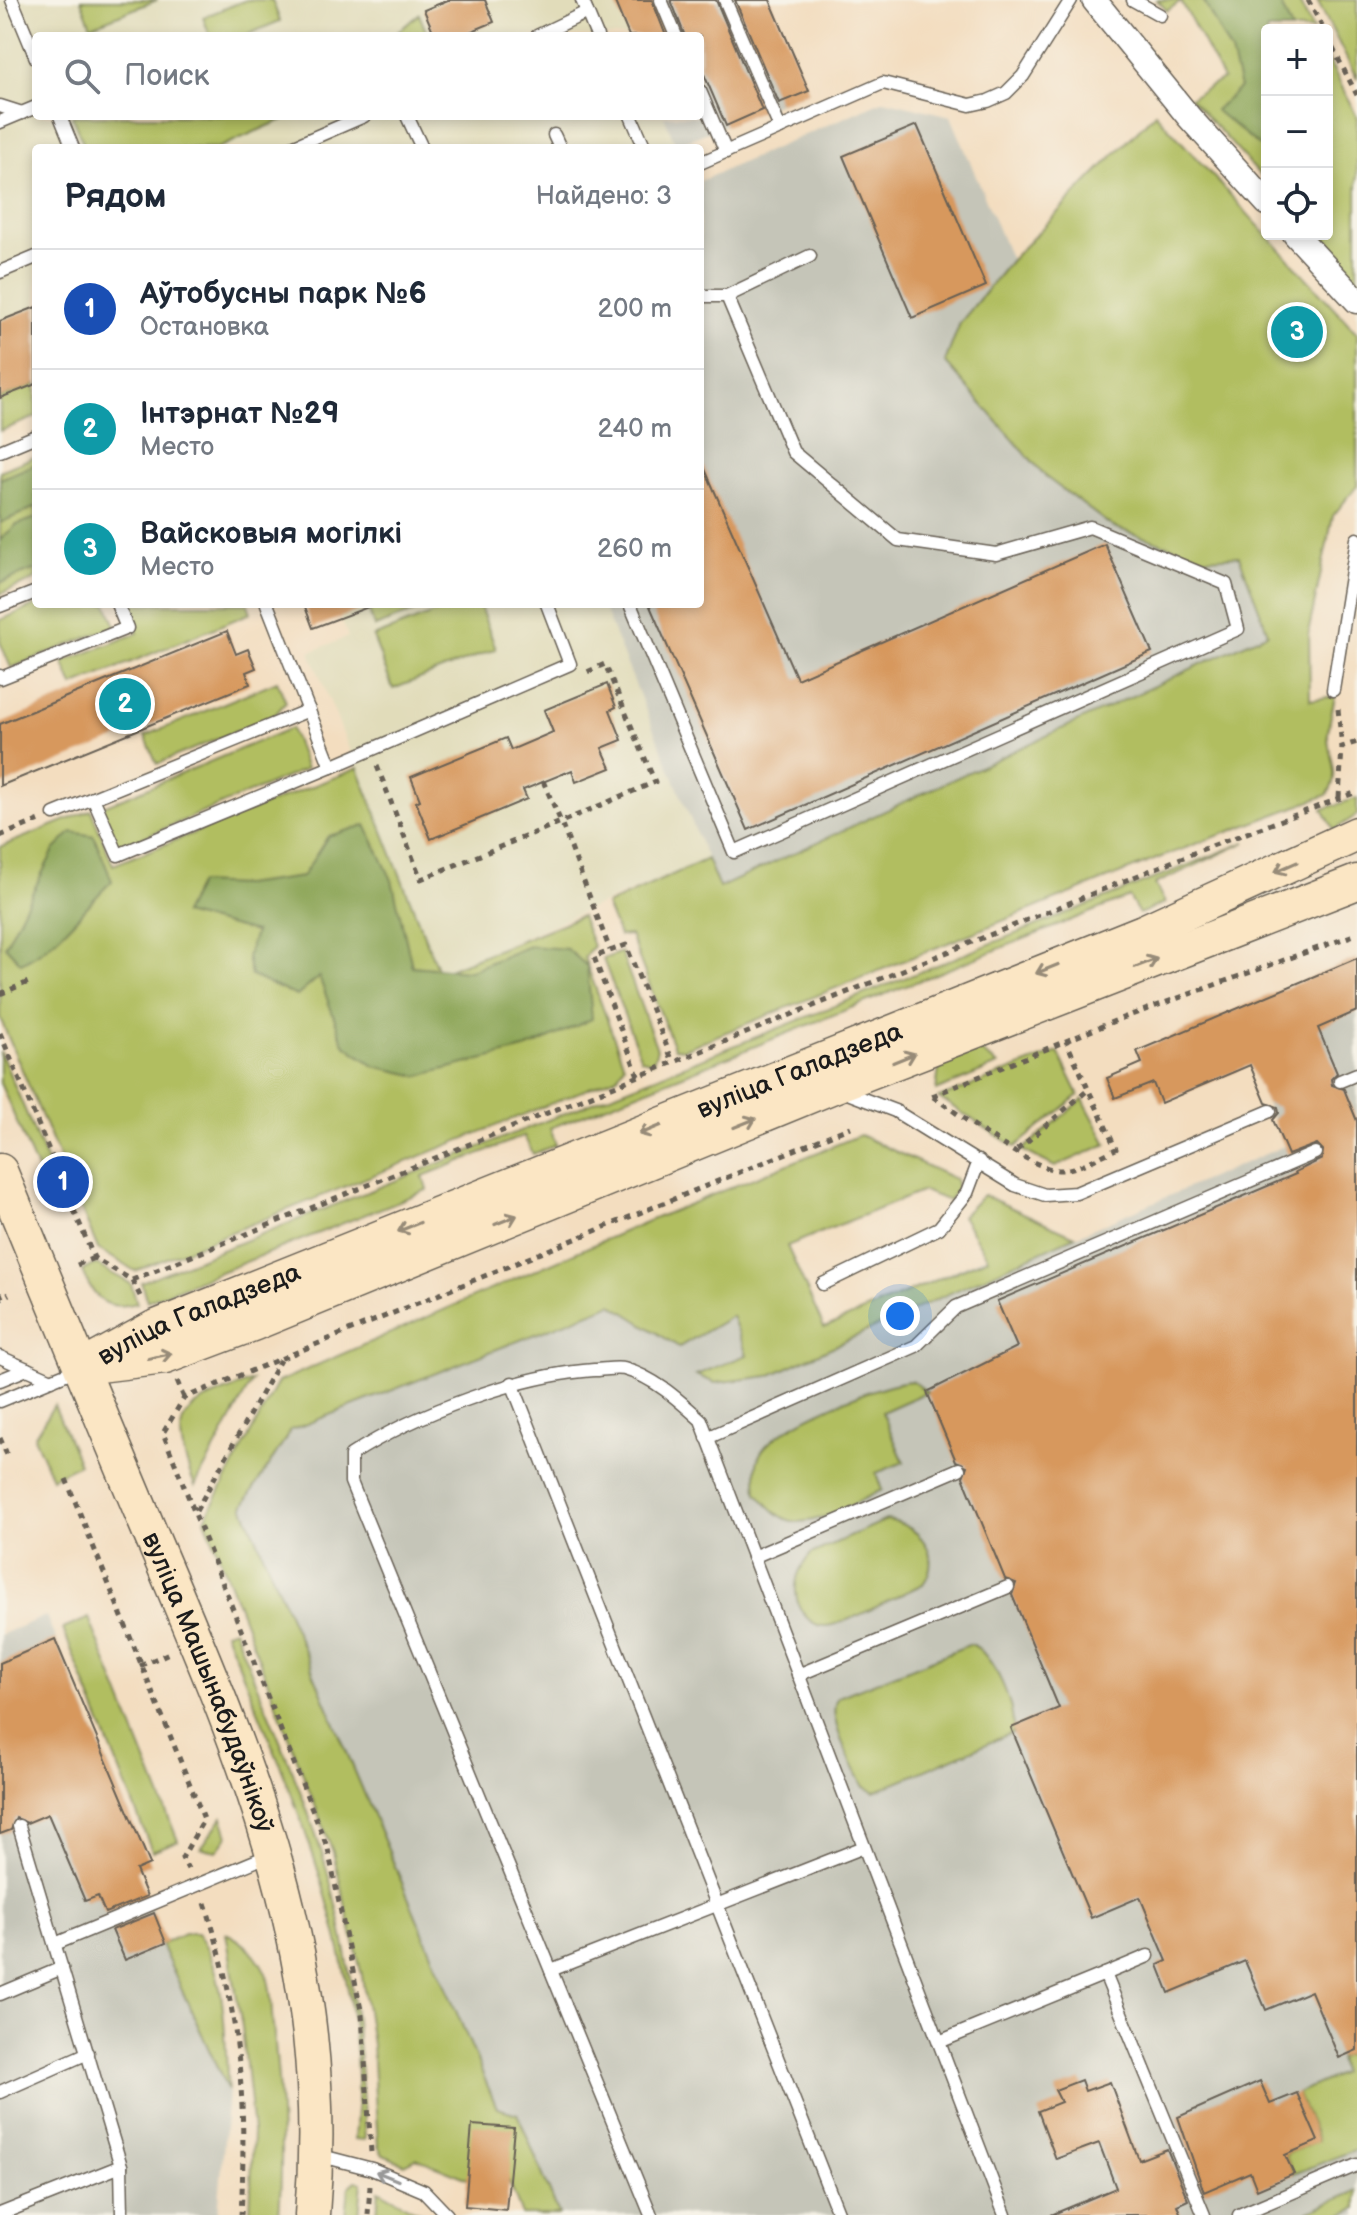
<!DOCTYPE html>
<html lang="ru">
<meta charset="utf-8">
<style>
:root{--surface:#fff;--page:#f2f2f3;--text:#1f2937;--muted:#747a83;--line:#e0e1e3;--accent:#d93025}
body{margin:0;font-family:"Balsamiq Sans",sans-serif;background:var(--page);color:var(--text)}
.controls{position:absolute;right:24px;top:24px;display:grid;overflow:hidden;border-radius:8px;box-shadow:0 4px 12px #0003}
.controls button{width:72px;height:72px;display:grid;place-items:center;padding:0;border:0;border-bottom:2px solid var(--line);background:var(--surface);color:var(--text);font:40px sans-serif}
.you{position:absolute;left:900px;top:1316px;width:28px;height:28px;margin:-20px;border:6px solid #fff;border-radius:50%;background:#1a73e8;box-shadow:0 0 0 12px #1a73e833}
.badge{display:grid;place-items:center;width:52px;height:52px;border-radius:50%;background:var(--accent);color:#fff;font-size:26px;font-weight:700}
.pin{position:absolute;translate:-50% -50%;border:4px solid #fff;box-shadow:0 2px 8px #0006}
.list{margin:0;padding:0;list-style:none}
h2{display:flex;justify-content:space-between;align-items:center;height:104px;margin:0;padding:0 32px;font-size:34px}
h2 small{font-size:26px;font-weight:400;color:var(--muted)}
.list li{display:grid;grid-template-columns:52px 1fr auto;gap:24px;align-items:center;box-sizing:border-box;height:120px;padding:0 32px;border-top:2px solid var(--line)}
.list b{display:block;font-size:30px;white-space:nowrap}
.list p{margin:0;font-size:26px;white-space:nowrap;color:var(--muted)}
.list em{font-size:26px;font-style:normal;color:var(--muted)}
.icon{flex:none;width:44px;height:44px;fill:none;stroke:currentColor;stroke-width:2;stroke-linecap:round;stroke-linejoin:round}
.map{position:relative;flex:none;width:1357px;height:2215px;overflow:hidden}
.search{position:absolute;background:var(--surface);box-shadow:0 4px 12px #0003;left:32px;top:32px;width:672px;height:88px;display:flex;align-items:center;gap:20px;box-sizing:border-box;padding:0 28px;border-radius:8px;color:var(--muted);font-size:30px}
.panel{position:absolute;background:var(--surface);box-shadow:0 4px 12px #0003;left:32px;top:144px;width:672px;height:464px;border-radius:8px}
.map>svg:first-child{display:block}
</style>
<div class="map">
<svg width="1357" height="2215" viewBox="0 0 1357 2215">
<rect width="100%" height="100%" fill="#f7f3e8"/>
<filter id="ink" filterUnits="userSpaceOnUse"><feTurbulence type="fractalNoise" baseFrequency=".0125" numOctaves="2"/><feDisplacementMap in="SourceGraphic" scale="16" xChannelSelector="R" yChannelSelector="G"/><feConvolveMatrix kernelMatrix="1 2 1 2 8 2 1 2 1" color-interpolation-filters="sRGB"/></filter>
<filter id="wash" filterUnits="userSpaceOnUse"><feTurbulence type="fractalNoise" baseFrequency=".006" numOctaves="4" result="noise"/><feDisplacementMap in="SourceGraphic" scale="32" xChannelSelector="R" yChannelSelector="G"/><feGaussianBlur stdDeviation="1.8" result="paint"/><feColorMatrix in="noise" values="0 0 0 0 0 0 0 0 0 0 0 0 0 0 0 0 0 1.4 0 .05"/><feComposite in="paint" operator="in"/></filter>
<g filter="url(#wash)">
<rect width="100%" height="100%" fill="#f3ddbf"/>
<!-- built -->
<g fill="#e1dcba">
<polygon points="0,0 614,0 629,36 36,36 36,116 664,116 677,148 36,148 36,384 0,398"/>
<polygon points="336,604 602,604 707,859 439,973 310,652 348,637"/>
</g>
<!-- industrial -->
<g fill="#c5c5b8">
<polygon points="614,0 770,0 809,91 676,145 664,116 700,116 700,36 629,36"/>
<polygon points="884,100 951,116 1011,260 960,323 1239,556 1268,633 719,888 602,604 700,604 700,181"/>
<polygon points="1357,958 1357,2215 551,2215 509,2181 506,2210 465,2206 472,2125 223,1509 277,1406 662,1259 824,1328 1055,1226 1076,1236 1284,1146 1250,1065 1161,1103 1152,1083 1115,1098 1107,1078 1142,1064 1137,1051"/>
<polygon points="46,1616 150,1864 136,1871 166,1943 161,1946 228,2091 218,2215 0,2215 0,1635"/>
</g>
<!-- green -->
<g fill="#b1be60" stroke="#666d3e" stroke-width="2">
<polygon points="81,0 157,0 91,26"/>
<polygon points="246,0 272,0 280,21 244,36 210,36 203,17"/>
<polygon points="1157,0 1298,0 1313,30 1267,30 1267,183 1190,98 1223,79 1181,1 1167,11"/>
<polygon points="1317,0 1357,0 1357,79"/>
<polygon points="419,14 428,36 393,36"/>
<polygon points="1327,57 1357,117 1357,283 1313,234 1327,234"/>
<path d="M1155,113l202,220v153l-24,30 -24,113 1,71 25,-4c-2,12 -6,25 -7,38 -1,21 15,40 -1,61l-163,61 -480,193 -10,-1 -44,-113 -11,1 -13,-31 101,-46 12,29 549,-255 -29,-77 -33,2 -93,-31 -66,-49 -102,-116 15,-39 51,-63z"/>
<polygon points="72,116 291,116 218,148 85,148"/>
<polygon points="36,384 36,417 0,431 0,398"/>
<polygon points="36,456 36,579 0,594 0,471"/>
<polygon points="39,604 107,604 116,626 11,668 0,642 0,620"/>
<polygon points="126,604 248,604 251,613 73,686 63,662 138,633"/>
<polygon points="366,604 433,604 375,627"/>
<polygon points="458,604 479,604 496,649 393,689 373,637"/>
<polygon points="277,681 286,702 275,715 157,764 145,736"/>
<polygon points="291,728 306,769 118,848 101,807"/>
<polygon points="358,768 439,973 581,916 593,946 584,957 624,1065 617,1077 135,1271 98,1249 0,1018 0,847 91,810 113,865"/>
<polygon points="1357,798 1357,815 1334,830 1323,809"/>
<polygon points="1246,842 1155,884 1165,903 1139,914 1129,897 550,1128 556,1145 533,1154 524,1136 423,1176 427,1190 147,1301 141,1282"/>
<polygon points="621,952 657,1049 653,1062 641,1059 603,959"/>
<polygon points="977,1048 998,1065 936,1091 939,1068 950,1059"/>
<polygon points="0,1051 52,1174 41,1179 0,1083"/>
<polygon points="1058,1052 1079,1095 1015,1147 939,1098"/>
<polygon points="1083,1099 1107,1144 1055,1167 1022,1150"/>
<polygon points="860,1135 955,1179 957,1188 949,1201 923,1191 787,1246 824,1328 988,1258 962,1216 983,1195 1075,1236 769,1376 715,1383 696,1375 747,1355 732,1316 679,1347 612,1304 291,1430 243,1506 497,2108 518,2114 559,2215 522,2215 509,2181 468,2179 416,2158 405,2164 383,2155 378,2146 372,2045 362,1976 333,1852 205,1519 278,1382 648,1221"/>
<path d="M95,1264l36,20 6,19c-31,9 -43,-4 -55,-32z"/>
<path d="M252,1381l-57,105c-31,-78 -10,-79 57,-105z"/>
<path d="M913,1381l14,11 -45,20 22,50 -28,11 6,17c-25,11 -62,36 -90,31 -14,-3 -26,-18 -35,-28 -1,-14 -3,-30 5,-42 18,-28 118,-69 151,-70z"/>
<polygon points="54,1405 79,1464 52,1478 34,1437"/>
<path d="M886,1520c32,4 58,34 37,64 -23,10 -75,40 -97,42 -14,1 -27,-14 -29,-27 -4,-18 2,-31 14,-45z"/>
<polygon points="89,1618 178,1841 152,1851 63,1629"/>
<path d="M234,1629c34,87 76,173 99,263 21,82 28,164 32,248l-10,-1c17,-174 -65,-351 -130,-507z"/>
<path d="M971,1644c22,8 47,66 41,89l-138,59 -10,-5c-10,-19 -40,-72 -26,-90z"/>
<polygon points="222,1817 228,1836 217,1851 201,1848"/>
<path d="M184,1933h13c32,40 27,109 31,158l-67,-146z"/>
<path d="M226,1933c18,8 34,24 41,43 5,14 4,33 6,49 7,63 11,126 6,190h-29l3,-83 -11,-105z"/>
<polygon points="1357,2050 1357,2149 1294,2174 1285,2155 1318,2140 1297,2093 1342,2073 1339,2058"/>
<polygon points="356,2181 362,2182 359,2215 346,2215 349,2187"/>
<polygon points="379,2190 424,2215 377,2215"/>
<polygon points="1357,2191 1357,2208 1341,2215 1300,2215"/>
</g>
<!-- forest -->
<g fill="#8ca556" stroke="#546039" stroke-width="2">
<polygon points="1203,0 1279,0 1292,30 1267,30 1267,152 1215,110 1240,88 1231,53"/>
<polygon points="36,464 36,507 0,523 0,479"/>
<polygon points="36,518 36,569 0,583 0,540 16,525"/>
<polygon points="366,825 392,880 412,966 469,971 529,946 567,949 587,966 592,1019 528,1048 418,1076 374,1066 344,1044 319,977 297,996 251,976 247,957 255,932 183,914 199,883 243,885 302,877 328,836"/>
<path d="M72,832l22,4 18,45c-31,29 -52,63 -91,82l-16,-17 49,-96z"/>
</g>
<g id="blocks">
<!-- building -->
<g fill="#d7985d">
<polygon points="448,0 485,0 494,22 460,36 435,36 424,10"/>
<polygon points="614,0 652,0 666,36 629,36"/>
<polygon points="671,0 716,0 762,110 726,126 700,65 700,36 685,36"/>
<polygon points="735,0 770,0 809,91 779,103"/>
<polygon points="917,125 986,286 912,318 843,156"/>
<polygon points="36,307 36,384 0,398 0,321"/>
<polygon points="700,458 797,679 1105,544 1152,652 748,830 649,604 700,604"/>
<polygon points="304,604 370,604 371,606 313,628"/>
<polygon points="227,631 236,654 248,649 256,668 246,672 250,684 0,786 0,724"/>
<polygon points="607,684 616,707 610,710 622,740 602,748 611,768 576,782 572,770 523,790 527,799 431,839 416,802 420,800 411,777 506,738 511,750 553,732 544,710"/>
<polygon points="1357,958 1357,1011 1318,1028 1337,1073 1331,1079 1332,1085 1344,1089 1357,1121 1357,2050 1339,2058 1311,1991 1266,2010 1245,1961 1169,1993 1158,1965 1167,1961 1140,1897 1091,1918 1011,1728 1059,1708 1012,1595 1016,1583 1005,1579 963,1477 967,1466 956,1461 927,1392 1017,1347 997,1301 1296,1174 1295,1172 1322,1159 1323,1150 1317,1144 1288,1155 1273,1120 1279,1113 1278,1107 1266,1103 1250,1065 1161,1103 1153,1083 1115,1098 1107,1078 1142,1063 1137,1051"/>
<polygon points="55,1639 150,1864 136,1870 147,1896 105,1913 98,1896 85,1901 48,1814 27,1823 16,1818 11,1830 0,1834 0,1663"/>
<polygon points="154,1913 166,1943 125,1960 112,1930"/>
<polygon points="1081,2080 1085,2091 1110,2082 1139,2160 1167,2149 1188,2200 1177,2205 1181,2215 1051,2215 1116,2188 1099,2143 1056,2159 1038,2111 1061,2102 1055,2090"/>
<polygon points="1260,2081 1270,2104 1297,2093 1318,2141 1285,2155 1294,2174 1257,2190 1250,2172 1204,2192 1178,2117"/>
<polygon points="472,2125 514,2128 506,2210 465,2206"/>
</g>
</g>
</g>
<g filter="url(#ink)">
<use href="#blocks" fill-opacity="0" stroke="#676055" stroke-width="2"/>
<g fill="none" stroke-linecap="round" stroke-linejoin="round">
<!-- lane casing -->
<g stroke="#676055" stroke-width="15">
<g id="lane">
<polyline points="12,0 36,58"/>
<polyline points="582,0 597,36"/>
<polyline points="661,0 676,36"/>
<polyline points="725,0 780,128"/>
<polyline points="1133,0 1160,15"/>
<polyline points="537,36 587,12"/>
<polyline points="700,91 726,152"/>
<polyline points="0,106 22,113"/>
<polyline points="60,116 73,148"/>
<polyline points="407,116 422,148"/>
<polyline points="631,116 645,148"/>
<polyline points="0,122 36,107"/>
<polyline points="554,135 560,148"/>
<polyline points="290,148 364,116"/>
<polyline points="700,163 883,83 970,105 988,101 1006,93 1023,76 1071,0"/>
<polyline points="0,272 36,257"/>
<polyline points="727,296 810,256"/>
<polyline points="0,451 36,436"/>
<polyline points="267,604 331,767 570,664 547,604"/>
<polyline points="630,604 734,852 1238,629 1226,584 1090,527 996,554 898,540 793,452 727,296 700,296"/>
<polyline points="0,606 36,592"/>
<polyline points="0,676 1,678 127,628 117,604"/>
<polyline points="1333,690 1357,539"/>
<polyline points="93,798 118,855 331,767"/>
<polyline points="54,814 309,710"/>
<polyline points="1340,1081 1357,1074"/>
<polyline points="842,1091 895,1111 1015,1185 1045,1195 1076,1193 1270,1111"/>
<polyline points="823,1284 939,1228 967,1193 979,1161"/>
<polyline points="0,1357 52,1380"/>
<polyline points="0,1380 27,1369"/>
<polyline points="512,1383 839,2215"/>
<polyline points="0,1401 80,1368"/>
<polyline points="707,1438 916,1346 956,1307 1315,1153"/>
<polyline points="753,1557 959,1469"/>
<polyline points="798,1675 1008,1587"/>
<polyline points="19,1826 121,2166 122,2215"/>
<polyline points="55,1944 272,1854"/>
<polyline points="551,1970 864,1847"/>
<polyline points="1105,1974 1148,1956"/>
<polyline points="0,1994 62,1968"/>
<polyline points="939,2042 1105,1974 1204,2215"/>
<polyline points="0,2092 88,2053"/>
<polyline points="318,2155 372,2169 424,2191 447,2215"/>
<polyline points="0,2214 121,2166"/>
<path d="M651,2215l-300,-733v-27c63,-41 168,-80 243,-85 9,0 22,-3 30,-1 30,8 55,31 77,51l304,795"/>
<polyline points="1239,2215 1357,2165"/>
</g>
</g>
<!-- street casing -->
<g stroke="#676055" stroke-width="27">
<g id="street">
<polyline points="1094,0 1189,117 1267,203"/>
<polyline points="1295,234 1357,301"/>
</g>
</g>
<!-- secondary casing -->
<g stroke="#676055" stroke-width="37">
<g id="secondary">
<path id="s1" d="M0,1171c50,122 100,243 151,364 97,228 183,425 161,680"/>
<polyline points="99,1365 165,1357 255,1323 831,1087 1357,882"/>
<path id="s2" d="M83,1367l71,-39 989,-396 214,-98"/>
</g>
</g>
<!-- path -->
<g stroke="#676055" stroke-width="5" stroke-dasharray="6 6" stroke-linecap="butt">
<polyline points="1308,0 1324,30"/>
<polyline points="1327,37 1357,95"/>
<polyline points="1338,709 1342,747"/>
<polyline points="377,766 421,879 561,822 610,950"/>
<polyline points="543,781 561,822 655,782 605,664 587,672"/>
<polyline points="1339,798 1342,747 1357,742"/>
<polyline points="0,836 40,820"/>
<polyline points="0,994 31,981"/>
<polyline points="0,1033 94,1258 132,1280 140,1296"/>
<polyline points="638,1076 594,957 626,945 673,1062"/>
<polyline points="932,1096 1117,1020 1357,934"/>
<path d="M933,1097c27,17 100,76 130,73 18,-2 37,-14 53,-21l-50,-108"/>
<polyline points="1017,1150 1088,1090"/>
<polyline points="41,1191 63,1182"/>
<polyline points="77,1265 94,1258"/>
<polyline points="132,1280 1201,850 1357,792"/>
<polyline points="0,1293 2,1298 9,1294"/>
<polyline points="177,1381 184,1398"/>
<polyline points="0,1438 6,1452 0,1455"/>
<polyline points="66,1479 204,1819 182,1858 188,1869"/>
<polyline points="196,1511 280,1360"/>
<polyline points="140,1666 169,1653"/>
<path d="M205,1903c35,109 42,198 36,312"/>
<polyline points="371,2152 362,2015 328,1849 163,1433 184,1398 851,1127"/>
<polyline points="368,2215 370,2186"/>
</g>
<!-- lane -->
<use href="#lane" stroke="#fff" stroke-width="12"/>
<!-- street -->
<use href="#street" stroke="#fff" stroke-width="24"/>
<!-- secondary -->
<use href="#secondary" stroke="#fbe6c4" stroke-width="34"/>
</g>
<!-- one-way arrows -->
<defs><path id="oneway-shaft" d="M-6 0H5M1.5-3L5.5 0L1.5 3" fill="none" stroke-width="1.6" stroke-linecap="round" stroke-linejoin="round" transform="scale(2)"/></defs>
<g stroke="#978b78">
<use href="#oneway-shaft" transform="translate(1286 867) rotate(156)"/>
<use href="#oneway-shaft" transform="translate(1146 963) rotate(-21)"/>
<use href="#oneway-shaft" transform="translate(1047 969) rotate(158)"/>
<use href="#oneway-shaft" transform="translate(904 1058) rotate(-22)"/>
<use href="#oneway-shaft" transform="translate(745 1123) rotate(-22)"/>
<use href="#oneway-shaft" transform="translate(650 1130) rotate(158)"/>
<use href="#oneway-shaft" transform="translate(506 1220) rotate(-22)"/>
<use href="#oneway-shaft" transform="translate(409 1227) rotate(158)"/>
<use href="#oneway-shaft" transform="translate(160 1356) rotate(-12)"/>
</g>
<use stroke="#999" href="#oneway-shaft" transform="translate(387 2176) rotate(-158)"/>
</g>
<g text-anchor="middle" stroke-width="6" stroke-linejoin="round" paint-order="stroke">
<!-- street labels -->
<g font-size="26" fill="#1c1c1c" stroke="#f7f3e8">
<text dy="9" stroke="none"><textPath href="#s2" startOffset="776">вуліца Галадзеда</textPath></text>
<text dy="9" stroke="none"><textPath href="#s2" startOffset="128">вуліца Галадзеда</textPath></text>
<text dy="9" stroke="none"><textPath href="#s1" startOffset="552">вуліца Машынабудаўнікоў</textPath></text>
</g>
</g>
</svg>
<div class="controls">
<button>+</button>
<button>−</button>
<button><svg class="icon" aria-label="locate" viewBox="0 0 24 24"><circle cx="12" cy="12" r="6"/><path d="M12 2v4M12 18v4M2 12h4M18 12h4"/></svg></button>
</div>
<div class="you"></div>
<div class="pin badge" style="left:63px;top:1182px;background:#1a4fb4">1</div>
<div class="pin badge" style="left:125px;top:704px;background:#0f9aa8">2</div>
<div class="pin badge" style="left:1297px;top:332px;background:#0f9aa8">3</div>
<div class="search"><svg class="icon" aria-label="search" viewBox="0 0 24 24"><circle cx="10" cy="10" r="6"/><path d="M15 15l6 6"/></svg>Поиск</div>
<section class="panel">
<h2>Рядом<small>Найдено: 3</small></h2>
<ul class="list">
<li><span class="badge" style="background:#1a4fb4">1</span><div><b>Аўтобусны парк №6</b><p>Остановка</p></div><em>200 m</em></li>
<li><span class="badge" style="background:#0f9aa8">2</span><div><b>Інтэрнат №29</b><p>Место</p></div><em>240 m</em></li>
<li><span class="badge" style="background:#0f9aa8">3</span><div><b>Вайсковыя могілкі</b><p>Место</p></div><em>260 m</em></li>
</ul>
</section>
</div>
